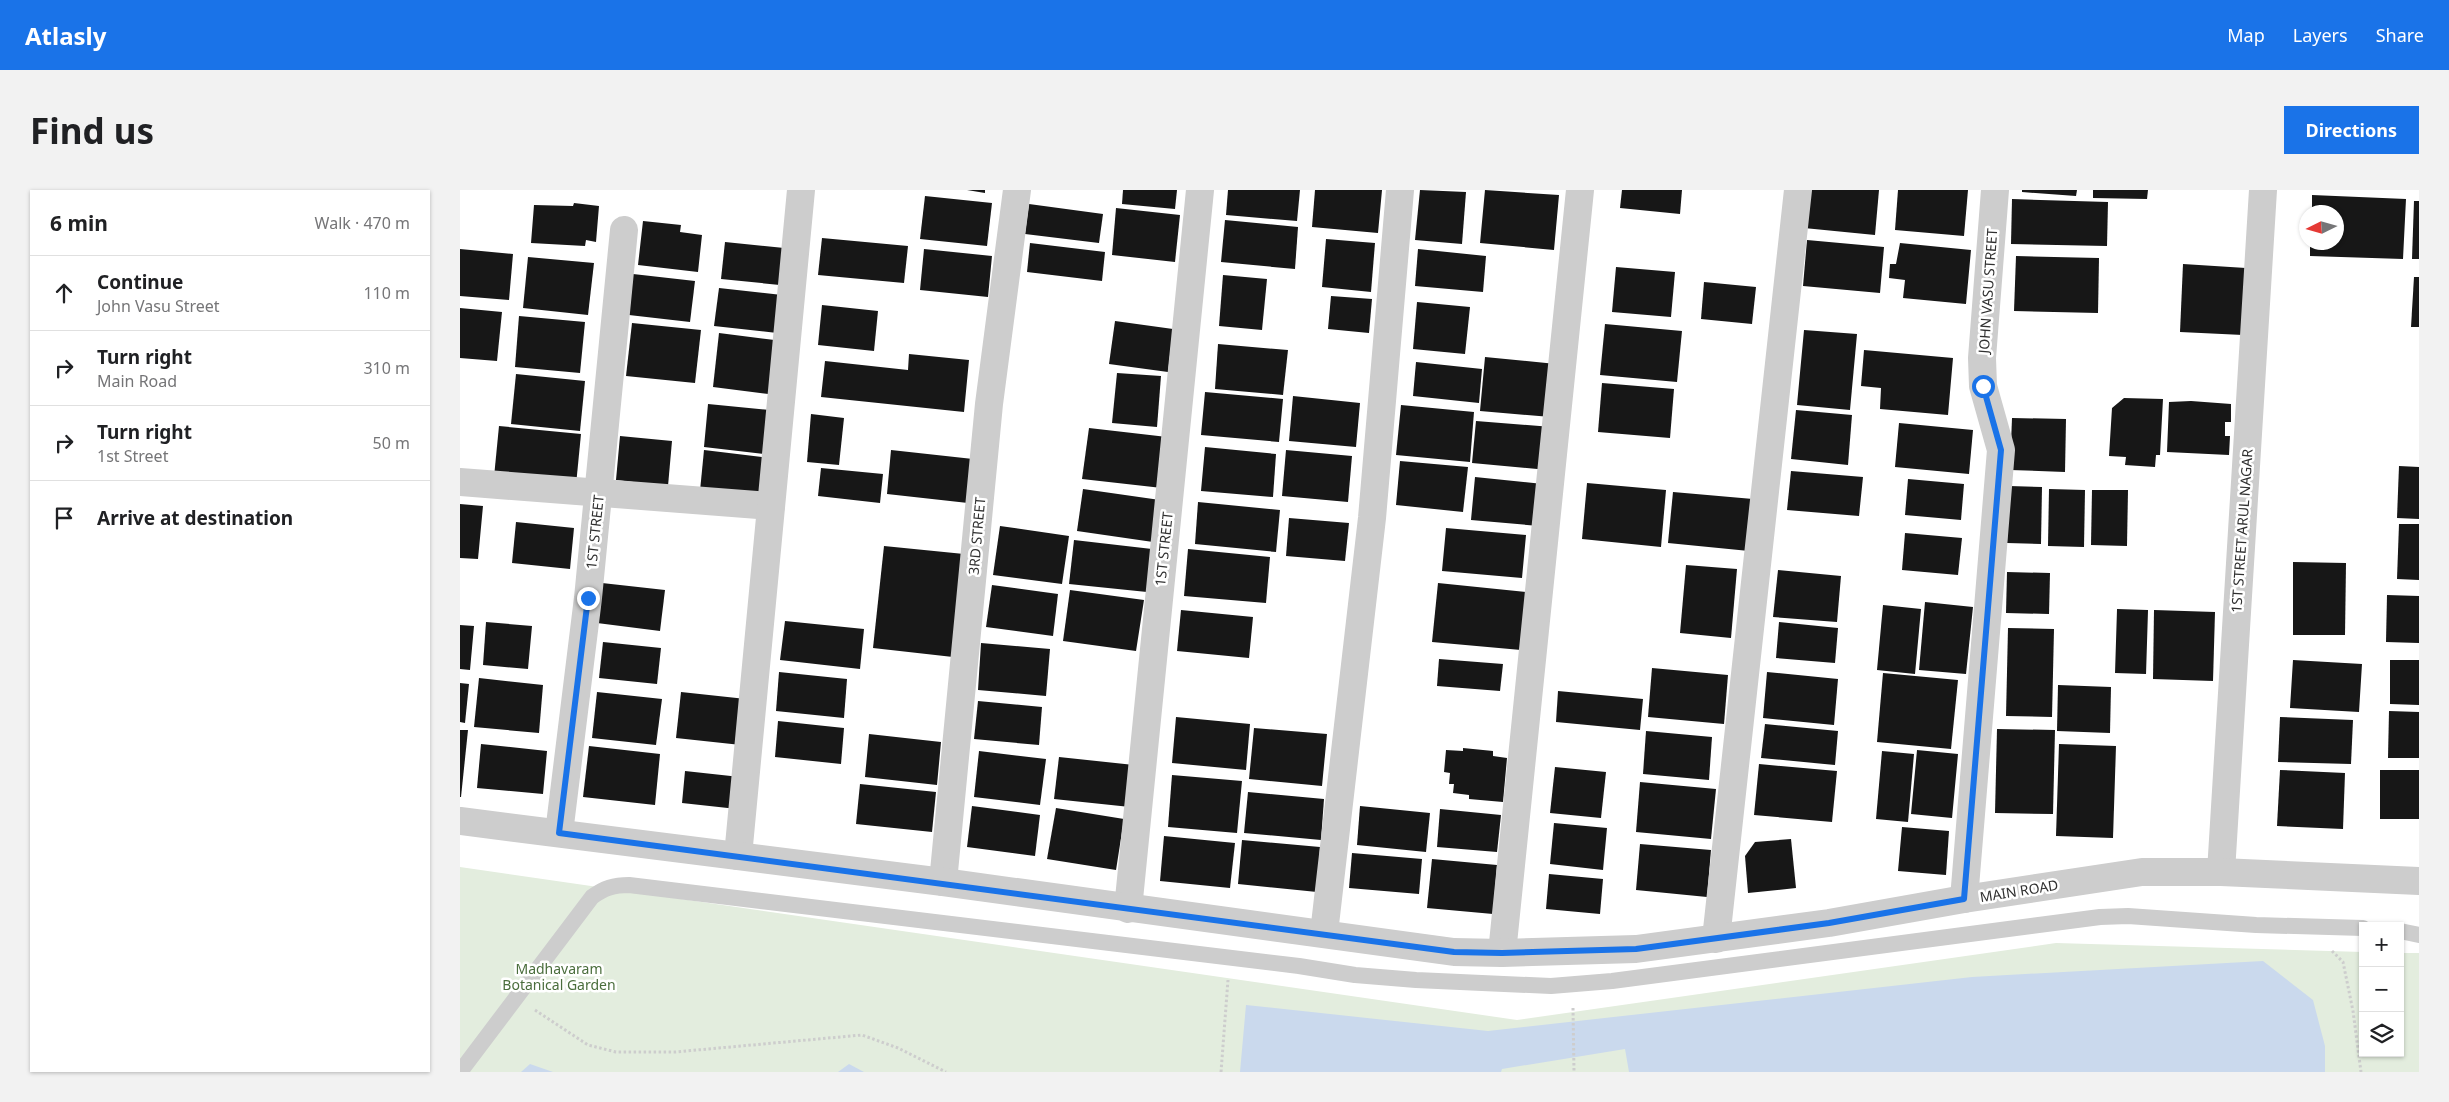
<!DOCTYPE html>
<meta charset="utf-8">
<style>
:root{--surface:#fff;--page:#f2f2f2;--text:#202124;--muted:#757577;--line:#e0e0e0;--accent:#1a73e8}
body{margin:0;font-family:"Noto Sans",sans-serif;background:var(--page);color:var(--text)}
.controls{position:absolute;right:15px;bottom:15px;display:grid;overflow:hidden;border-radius:0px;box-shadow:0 1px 4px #0004}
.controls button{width:45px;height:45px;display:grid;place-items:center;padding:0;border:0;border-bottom:1px solid var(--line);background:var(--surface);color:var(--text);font:25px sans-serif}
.compass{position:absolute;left:1839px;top:15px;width:45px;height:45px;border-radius:50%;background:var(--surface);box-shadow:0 1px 4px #0004;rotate:265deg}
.stop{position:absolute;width:15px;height:15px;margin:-11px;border:4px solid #1a73e8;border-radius:50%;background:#fff}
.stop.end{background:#1a73e8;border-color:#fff;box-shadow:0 1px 5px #0008}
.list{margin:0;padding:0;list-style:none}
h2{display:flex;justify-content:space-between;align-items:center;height:65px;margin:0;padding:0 20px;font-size:21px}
h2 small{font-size:16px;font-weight:400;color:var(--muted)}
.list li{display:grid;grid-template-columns:32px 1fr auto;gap:15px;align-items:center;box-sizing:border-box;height:75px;padding:0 20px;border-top:1px solid var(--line)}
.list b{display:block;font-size:19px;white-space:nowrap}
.list p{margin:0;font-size:16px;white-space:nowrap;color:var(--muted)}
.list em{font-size:16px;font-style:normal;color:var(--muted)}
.icon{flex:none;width:28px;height:28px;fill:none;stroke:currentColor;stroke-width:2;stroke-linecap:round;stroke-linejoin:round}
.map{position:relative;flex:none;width:1959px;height:882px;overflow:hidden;border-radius:0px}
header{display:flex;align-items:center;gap:30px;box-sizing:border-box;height:70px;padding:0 25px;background:var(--accent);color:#fff}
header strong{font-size:24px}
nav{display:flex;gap:28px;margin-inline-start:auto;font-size:18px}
.intro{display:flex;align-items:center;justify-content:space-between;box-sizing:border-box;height:120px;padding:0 30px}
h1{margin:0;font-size:35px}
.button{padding:12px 22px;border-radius:0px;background:var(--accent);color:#fff;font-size:18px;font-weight:700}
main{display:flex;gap:30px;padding:0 30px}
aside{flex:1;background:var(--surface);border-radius:0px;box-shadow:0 1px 4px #0004}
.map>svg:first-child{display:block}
</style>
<header>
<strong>Atlasly</strong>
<nav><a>Map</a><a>Layers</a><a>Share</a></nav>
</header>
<div class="intro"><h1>Find us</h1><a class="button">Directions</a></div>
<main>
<aside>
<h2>6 min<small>Walk · 470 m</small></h2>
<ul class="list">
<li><svg class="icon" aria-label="ahead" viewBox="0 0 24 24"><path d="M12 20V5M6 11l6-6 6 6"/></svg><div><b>Continue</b><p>John Vasu Street</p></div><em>110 m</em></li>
<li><svg class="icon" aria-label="right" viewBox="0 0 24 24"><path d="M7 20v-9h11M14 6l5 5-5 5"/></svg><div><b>Turn right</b><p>Main Road</p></div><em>310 m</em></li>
<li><svg class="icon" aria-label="right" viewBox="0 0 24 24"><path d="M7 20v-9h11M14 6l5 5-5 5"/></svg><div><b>Turn right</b><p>1st Street</p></div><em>50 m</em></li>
<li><svg class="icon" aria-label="arrive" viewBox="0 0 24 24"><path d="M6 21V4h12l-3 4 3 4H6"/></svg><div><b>Arrive at destination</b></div></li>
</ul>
</aside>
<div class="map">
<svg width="1959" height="882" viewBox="0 0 1959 882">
<rect width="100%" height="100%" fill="#fff"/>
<!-- green -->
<polygon fill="#e3edde" points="0,677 1057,830 1596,753 1903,762 1903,863 1940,863 1940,763 1959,763 1959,882 0,882"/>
<!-- water -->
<g fill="#cad9ed">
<polygon points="1803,771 1853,810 1865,856 1865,882 1169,882 1165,859 1042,879 1041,882 780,882 786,815 1028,841 1512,787"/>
<polygon points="70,874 93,882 61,882"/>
<polygon points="389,874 404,882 378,882"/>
</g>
<!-- building -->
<g fill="#171717">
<polygon points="507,0 525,0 525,3"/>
<polygon points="663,0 717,0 715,19 662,14"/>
<polygon points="768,0 840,0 837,31 766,25"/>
<polygon points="855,0 922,0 918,43 852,37"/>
<polygon points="960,0 1006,2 1002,54 955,50"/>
<polygon points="1025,0 1099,5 1094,60 1020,53"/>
<polygon points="1162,0 1222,0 1220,24 1160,18"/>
<polygon points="1348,0 1419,0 1415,45 1344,38"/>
<polygon points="1438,0 1508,0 1504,46 1435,40"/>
<polygon points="1562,0 1617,0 1616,6 1562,2"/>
<polygon points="1633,0 1688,0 1687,9 1633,8"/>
<polygon points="1852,5 1946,9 1943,69 1850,66 1850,52 1876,52 1876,22 1852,22"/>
<polygon points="465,6 532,13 527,56 460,49"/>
<polygon points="1552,9 1648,12 1647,56 1551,54"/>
<polygon points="1954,11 1959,11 1959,69 1952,69"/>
<polygon points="114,13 139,16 136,52 126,50 125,56 71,53 74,15 113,16"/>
<polygon points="569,14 643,24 639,53 565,44"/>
<polygon points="656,18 720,25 715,72 652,65"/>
<polygon points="765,30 838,37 835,79 761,72"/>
<polygon points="183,31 221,35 220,42 242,45 238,82 178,75"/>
<polygon points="362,48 448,56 444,93 358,85"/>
<polygon points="866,49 915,53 911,102 862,97"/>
<polygon points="1347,50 1424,57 1420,103 1343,96"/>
<polygon points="265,52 334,59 330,96 261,89"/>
<polygon points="570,53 645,62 642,91 567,82"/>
<polygon points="1440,53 1511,60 1506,114 1443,108 1445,90 1429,88 1430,74 1436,74"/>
<polygon points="0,59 53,64 49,110 0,106"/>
<polygon points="464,59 532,66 528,107 460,100"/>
<polygon points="958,59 1026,66 1023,102 955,96"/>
<polygon points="1556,66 1639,68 1638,123 1554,121"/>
<polygon points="68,67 134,73 128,125 63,118"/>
<polygon points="1723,74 1786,78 1783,145 1720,142"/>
<polygon points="1156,77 1215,82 1211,127 1152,122"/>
<polygon points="173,84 235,91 230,132 169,125"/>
<polygon points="763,85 807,89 802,140 759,136"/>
<polygon points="1954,87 1959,87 1959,137 1951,137"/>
<polygon points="1244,92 1296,97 1292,134 1241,129"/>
<polygon points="259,98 331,106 326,144 254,136"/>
<polygon points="871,106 912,109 909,143 868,139"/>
<polygon points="957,112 1010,117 1005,164 953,159"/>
<polygon points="362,115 418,121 414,161 358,155"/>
<polygon points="0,118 42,122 37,171 0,168"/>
<polygon points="59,126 125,132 120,183 55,177"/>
<polygon points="655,131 713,139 708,182 649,174"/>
<polygon points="172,133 241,140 235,193 166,186"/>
<polygon points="1145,134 1222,141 1217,192 1140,185"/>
<polygon points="1344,140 1397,144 1390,220 1337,215"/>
<polygon points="259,143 323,151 317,205 253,197"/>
<polygon points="758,154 828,160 823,205 755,199"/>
<polygon points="1404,160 1493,168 1488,225 1420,219 1421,198 1401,196"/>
<polygon points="449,164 509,170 504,222 361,207 365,171 448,180"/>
<polygon points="1025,167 1096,174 1091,227 1020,221"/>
<polygon points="956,172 1022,179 1019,213 953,206"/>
<polygon points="657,183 701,186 697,237 652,233"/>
<polygon points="56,184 125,191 120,241 51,234"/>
<polygon points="1142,193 1214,199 1210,248 1138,242"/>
<polygon points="745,202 823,209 819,252 741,245"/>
<polygon points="833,206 900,213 896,257 829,251"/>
<polygon points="1664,208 1703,209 1700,265 1696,265 1695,277 1665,275 1666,267 1649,266 1652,218"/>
<polygon points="1731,211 1771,214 1771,232 1765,232 1765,246 1770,246 1769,265 1707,262 1709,212"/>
<polygon points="248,214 310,220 305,264 244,257"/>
<polygon points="941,215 1014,222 1010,272 936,265"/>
<polygon points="1336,220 1392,225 1388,275 1331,269"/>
<polygon points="351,224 384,228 379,275 347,272"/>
<polygon points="1552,228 1606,229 1605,282 1550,280"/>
<polygon points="1016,231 1092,237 1088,280 1012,273"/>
<polygon points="1439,233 1513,240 1509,284 1435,277"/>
<polygon points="39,236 121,244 116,295 34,287"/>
<polygon points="629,238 707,247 702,298 622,289"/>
<polygon points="160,246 212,251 208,296 156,290"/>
<polygon points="745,257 816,264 813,307 741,301"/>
<polygon points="244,260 311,268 307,308 240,301"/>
<polygon points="431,260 513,269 508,313 427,304"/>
<polygon points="826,260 892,266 888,312 822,306"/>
<polygon points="940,271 1008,277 1003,322 936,315"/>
<polygon points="1939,276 1959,277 1959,329 1937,328"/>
<polygon points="361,278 423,284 420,313 358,306"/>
<polygon points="1331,281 1403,287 1399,326 1327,320"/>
<polygon points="1015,287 1083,294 1079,336 1011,330"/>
<polygon points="1448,289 1504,294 1501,330 1445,325"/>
<polygon points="1127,293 1206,300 1201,357 1122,349"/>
<polygon points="1549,296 1582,297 1581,354 1547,353"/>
<polygon points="623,299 700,310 693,352 617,341"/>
<polygon points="1589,299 1625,300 1624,357 1588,356"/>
<polygon points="1632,300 1668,300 1667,356 1631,355"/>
<polygon points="1213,302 1293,309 1289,361 1208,353"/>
<polygon points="738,312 820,320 816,362 735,354"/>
<polygon points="0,314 23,316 18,369 0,368"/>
<polygon points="829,328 889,333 885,371 826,366"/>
<polygon points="56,332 114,338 110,379 52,373"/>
<polygon points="1939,334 1959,334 1959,390 1937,389"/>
<polygon points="540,336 609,346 602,394 533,385"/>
<polygon points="986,338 1066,345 1062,388 982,381"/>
<polygon points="1445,343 1502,348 1498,385 1442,380"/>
<polygon points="614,350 692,359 687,402 609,394"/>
<polygon points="424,356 504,364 493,467 413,458"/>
<polygon points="728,359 810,367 806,413 724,406"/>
<polygon points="1833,372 1886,373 1885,445 1833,445"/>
<polygon points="1226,375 1277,379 1271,448 1220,443"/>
<polygon points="1318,380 1381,386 1377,432 1313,427"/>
<polygon points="1547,382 1590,383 1589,424 1546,423"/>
<polygon points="142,393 205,400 200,441 137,433"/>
<polygon points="978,393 1067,402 1061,460 972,452"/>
<polygon points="532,395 598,404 593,446 526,437"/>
<polygon points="610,400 684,410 676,461 603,451"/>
<polygon points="1927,405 1959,406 1959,453 1926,452"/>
<polygon points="1465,412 1513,417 1506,484 1459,480"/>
<polygon points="1423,415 1461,419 1455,484 1417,480"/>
<polygon points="1657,419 1688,420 1686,484 1655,483"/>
<polygon points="721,420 793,427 789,468 717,461"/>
<polygon points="1694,420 1755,422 1753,491 1693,489"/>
<polygon points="325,431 404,439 400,479 320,470"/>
<polygon points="26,432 72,436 68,479 23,475"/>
<polygon points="1319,432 1378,438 1375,473 1316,468"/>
<polygon points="0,435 14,436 10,480 0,479"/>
<polygon points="1548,438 1594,439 1592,527 1546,526"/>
<polygon points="143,452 201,458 197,494 139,488"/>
<polygon points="521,453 590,459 586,506 518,500"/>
<polygon points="979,469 1043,474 1040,501 977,496"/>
<polygon points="1833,470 1902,474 1899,522 1830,518"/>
<polygon points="1930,470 1959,470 1959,515 1930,514"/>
<polygon points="1192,478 1268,485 1264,534 1188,527"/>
<polygon points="319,482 387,489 384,528 316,521"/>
<polygon points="1307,482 1378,489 1374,535 1303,528"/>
<polygon points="1423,483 1498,490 1491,559 1417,552"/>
<polygon points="19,488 83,495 79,543 14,537"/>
<polygon points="0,493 9,494 5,533 0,532"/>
<polygon points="1598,495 1651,497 1650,543 1597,541"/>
<polygon points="1098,501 1183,509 1180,540 1096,532"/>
<polygon points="137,502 202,509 196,555 132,548"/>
<polygon points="221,502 286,509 281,555 216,548"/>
<polygon points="518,511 582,517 579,555 514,549"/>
<polygon points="1929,521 1959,522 1959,568 1928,568"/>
<polygon points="716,527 790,534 786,580 712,573"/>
<polygon points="1820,527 1893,530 1891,574 1818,572"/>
<polygon points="318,531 384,538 381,574 315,567"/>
<polygon points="1305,534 1378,541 1375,575 1301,568"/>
<polygon points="794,538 867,544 862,596 789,589"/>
<polygon points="1537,539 1595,540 1593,624 1535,623"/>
<polygon points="0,540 8,540 1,607 0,607"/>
<polygon points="1186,541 1252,547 1249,590 1183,584"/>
<polygon points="409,544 481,552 477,595 405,587"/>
<polygon points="21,554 87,561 83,604 17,598"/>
<polygon points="1599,554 1656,556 1653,648 1596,646"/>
<polygon points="129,556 200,564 195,615 123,607"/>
<polygon points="1003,558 1033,561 1033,566 1047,568 1043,612 1009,609 1009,605 993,603 994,594 989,594 990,583 984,582 986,560 1003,561"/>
<polygon points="1457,560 1498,564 1492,628 1451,624"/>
<polygon points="519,561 586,569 580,615 514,607"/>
<polygon points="1422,561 1454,564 1448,632 1416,629"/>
<polygon points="599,567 674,575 670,617 594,609"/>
<polygon points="1299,574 1377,581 1372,632 1294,625"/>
<polygon points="1095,577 1146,582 1141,628 1090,623"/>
<polygon points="1820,580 1885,583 1883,639 1817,636"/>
<rect x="1920" y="580" width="39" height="49"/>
<polygon points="225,581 280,587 277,619 222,613"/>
<polygon points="712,585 782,591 777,643 708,637"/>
<polygon points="1180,592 1256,599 1251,649 1176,642"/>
<polygon points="400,594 476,602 472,642 396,634"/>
<polygon points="788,602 864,609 861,650 784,643"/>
<polygon points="512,616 580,625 575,666 507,657"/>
<polygon points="900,616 970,623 966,662 897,655"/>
<polygon points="596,618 664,629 656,680 587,669"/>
<polygon points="980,619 1041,625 1037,662 977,657"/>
<polygon points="1094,633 1147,638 1143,680 1090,674"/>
<polygon points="1442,637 1489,641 1486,685 1438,681"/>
<polygon points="704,646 775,653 770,698 700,691"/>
<polygon points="1331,649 1336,698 1288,703 1285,666 1295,652"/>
<polygon points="782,650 860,657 857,702 778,694"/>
<polygon points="1180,654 1251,660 1247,707 1176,700"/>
<polygon points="892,663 962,669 959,704 889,698"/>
<polygon points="972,669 1037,675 1033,724 967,718"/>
<polygon points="1089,684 1143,689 1140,724 1086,719"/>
</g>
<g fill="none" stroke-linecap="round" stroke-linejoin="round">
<!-- path -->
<g stroke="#cdcdcd" stroke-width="3" stroke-dasharray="2.5 2.5" stroke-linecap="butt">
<polyline points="1872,761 1883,772 1893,821 1901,882"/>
<polyline points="1113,818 1114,882"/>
<polyline points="75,820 128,855 156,862 215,862 402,845 438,858 486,882"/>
<polyline points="761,882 768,790"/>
</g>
<!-- service -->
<g stroke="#cdcdcd" stroke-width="16">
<polyline points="1940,741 1959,745"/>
<path d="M0,882l132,-175c12,-9 22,-12 37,-12l670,81 56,9 61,5 135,6 61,-5 488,-64 28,-1 128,9 107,3"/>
</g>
<!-- minor -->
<g stroke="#cdcdcd" stroke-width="28">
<polyline points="0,292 311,316"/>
<polyline points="99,643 128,408 164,40"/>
<polyline points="278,666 341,0"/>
<polyline points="1761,682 1803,0"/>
<polyline points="483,692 529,214 557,0"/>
<polyline points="1504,709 1541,260 1523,196 1522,168 1535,0"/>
<polyline points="668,719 740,0"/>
<polyline points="864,743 912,328 940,0"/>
<polyline points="1256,749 1338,0"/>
<polyline points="1042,763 1120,0"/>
</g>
<!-- tertiary -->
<polyline stroke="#cdcdcd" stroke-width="28" points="0,631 483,692 994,762 1042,763 1176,759 1369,733 1504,709 1682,682 1761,682 1959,691"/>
</g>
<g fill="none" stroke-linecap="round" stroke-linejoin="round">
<!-- route -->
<polyline stroke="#1a73e8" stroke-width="6" points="128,408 99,643 994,762 1042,763 1176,759 1369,733 1504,709 1541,260 1523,196"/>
</g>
<g text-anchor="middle" stroke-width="5" stroke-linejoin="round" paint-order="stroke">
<!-- street labels -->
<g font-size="14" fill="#303030" stroke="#fff">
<text transform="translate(1528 101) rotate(-86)" y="5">JOHN VASU STREET</text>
<text transform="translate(1782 341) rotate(-86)" y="5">1ST STREET ARUL NAGAR</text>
<text transform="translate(135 342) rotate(-84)" y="5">1ST STREET</text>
<text transform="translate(517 346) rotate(-85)" y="5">3RD STREET</text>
<text transform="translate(704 359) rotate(-84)" y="5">1ST STREET</text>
<text transform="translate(1559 701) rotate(-9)" y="5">MAIN ROAD</text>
</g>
<!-- park labels -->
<g font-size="14" fill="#4a6d3c" stroke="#fff">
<text x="99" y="784">Madhavaram<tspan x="99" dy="16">Botanical Garden</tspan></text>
</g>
</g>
</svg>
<div class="controls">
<button>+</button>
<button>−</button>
<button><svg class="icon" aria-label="layers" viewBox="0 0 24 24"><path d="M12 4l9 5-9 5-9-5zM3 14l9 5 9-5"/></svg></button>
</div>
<svg class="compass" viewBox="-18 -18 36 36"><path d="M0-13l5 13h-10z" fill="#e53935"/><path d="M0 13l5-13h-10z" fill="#757577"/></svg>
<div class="stop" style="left:1523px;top:196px"></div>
<div class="stop end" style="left:128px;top:408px"></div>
</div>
</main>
